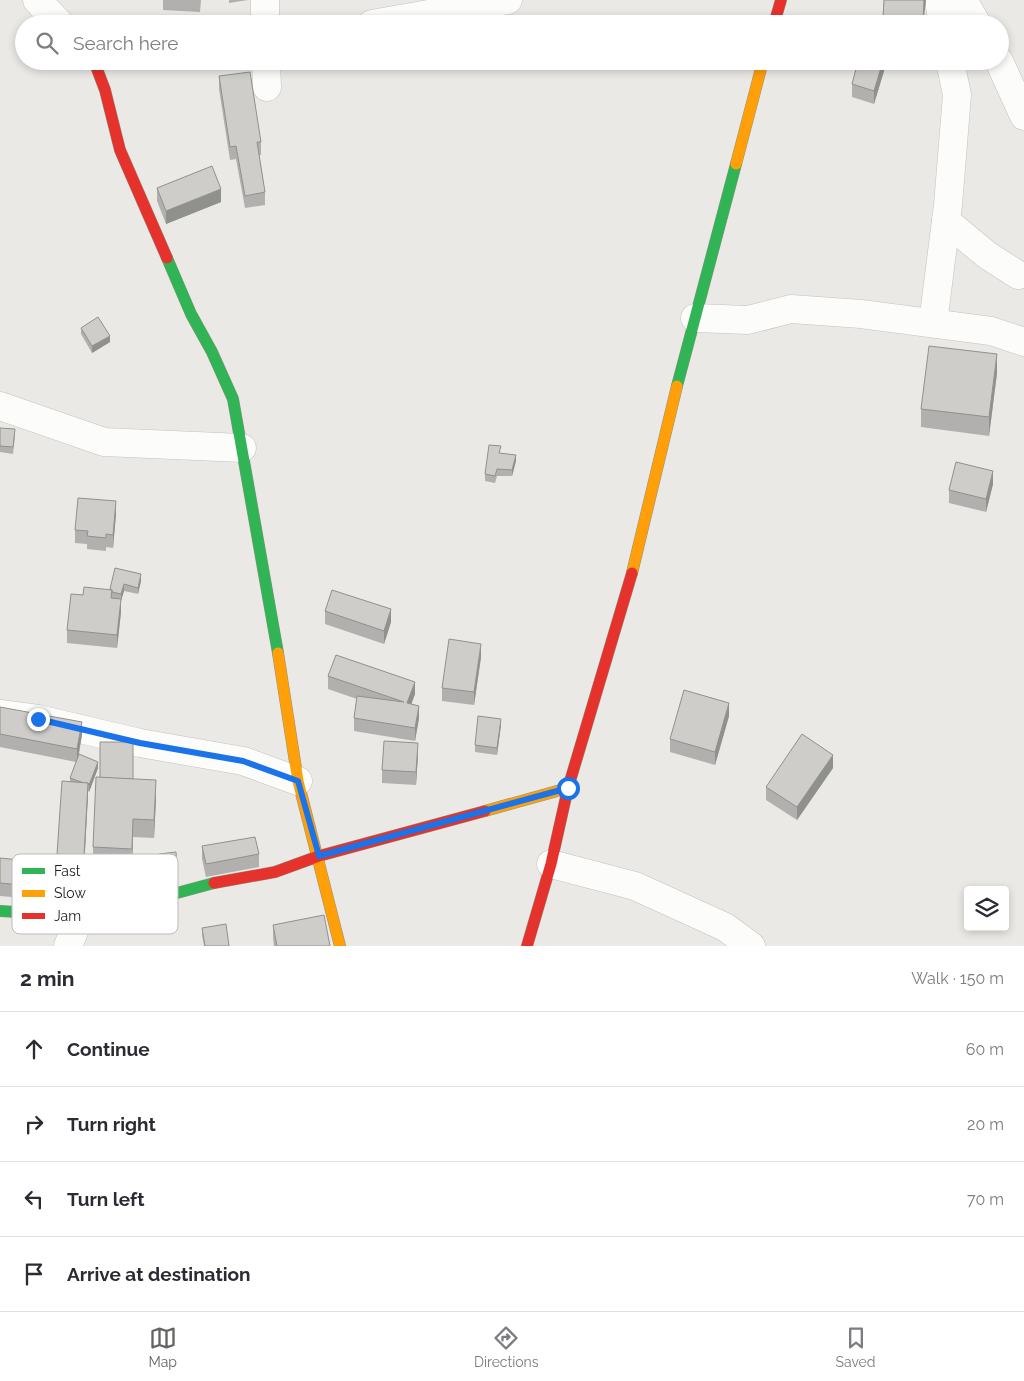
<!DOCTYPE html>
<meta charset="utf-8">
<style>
:root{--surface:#fff;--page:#f2f2f3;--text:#2b2b33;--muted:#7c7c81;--line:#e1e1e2;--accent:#646462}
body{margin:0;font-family:Raleway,sans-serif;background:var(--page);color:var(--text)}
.controls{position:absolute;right:15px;bottom:15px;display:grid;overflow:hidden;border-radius:5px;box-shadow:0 2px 8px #0003}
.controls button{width:45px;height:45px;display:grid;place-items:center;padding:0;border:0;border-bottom:1px solid var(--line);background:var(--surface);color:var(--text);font:25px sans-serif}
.stop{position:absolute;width:15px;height:15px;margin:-11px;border:4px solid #1a73e8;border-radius:50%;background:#fff}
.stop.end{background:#1a73e8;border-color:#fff;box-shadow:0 1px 5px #0008}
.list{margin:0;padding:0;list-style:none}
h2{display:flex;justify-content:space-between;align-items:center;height:65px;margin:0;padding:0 20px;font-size:21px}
h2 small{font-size:16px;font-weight:400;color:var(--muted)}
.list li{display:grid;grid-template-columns:32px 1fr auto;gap:15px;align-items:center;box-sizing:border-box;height:75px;padding:0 20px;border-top:1px solid var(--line)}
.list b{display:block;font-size:19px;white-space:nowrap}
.list em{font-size:16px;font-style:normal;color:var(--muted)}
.icon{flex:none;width:28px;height:28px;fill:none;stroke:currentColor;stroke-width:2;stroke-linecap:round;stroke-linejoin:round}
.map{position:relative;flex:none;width:1024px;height:946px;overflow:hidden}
.search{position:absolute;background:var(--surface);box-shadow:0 2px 8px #0003;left:15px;right:15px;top:15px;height:55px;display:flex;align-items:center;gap:12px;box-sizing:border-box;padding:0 18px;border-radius:28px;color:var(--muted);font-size:19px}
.sheet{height:365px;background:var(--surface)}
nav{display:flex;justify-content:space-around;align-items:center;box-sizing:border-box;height:70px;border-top:1px solid var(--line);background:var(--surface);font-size:14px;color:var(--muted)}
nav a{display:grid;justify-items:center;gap:2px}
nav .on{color:var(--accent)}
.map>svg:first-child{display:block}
</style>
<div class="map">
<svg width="1024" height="946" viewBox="0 0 1024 946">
<rect width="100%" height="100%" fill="#eae9e5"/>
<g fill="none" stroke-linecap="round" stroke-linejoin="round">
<!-- street casing -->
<g stroke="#c3c2c1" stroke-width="29">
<g id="street">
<polyline points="37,0 60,24"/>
<polyline points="265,0 265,24"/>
<polyline points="939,0 943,24"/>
<polyline points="963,0 977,24"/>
<polyline points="372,24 508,0"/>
<polyline points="266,61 267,87"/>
<polyline points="999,61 1024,116"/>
<polyline points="946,221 987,255 1018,275"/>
<polyline points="695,318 748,320 791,309 861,314 991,331 1024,342"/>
<polyline points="933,323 948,205 957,95 950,61"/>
<polyline points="0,406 104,442 242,448"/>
<polyline points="0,714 38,719 140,743 243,761 298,781"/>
<polyline points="551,864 635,886 725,927 751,946"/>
<polyline points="68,946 81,914"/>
</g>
</g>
<!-- fast casing -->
<g stroke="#90937e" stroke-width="12">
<g id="fast">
<polyline points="167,258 191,314 212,352 233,399 278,653"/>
<polyline points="677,386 736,164"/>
<polyline points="0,911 66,915 136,904 214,883"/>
</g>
</g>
<!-- slow casing -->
<g stroke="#90937e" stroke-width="12">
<g id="slow">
<polyline points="736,164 763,61"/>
<polyline points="632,573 677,386"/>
<polyline points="278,653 298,781 340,946"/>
<polyline points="485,811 568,788"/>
</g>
</g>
<!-- jam casing -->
<g stroke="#90937e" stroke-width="12">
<g id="jam">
<polyline points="774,24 781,0"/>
<polyline points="94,61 105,90 120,150 167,258"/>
<polyline points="214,883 275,872 319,856 485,811"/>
<polyline points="527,946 551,864 568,788 632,573"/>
</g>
</g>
<!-- street -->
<use href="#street" stroke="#fcfcfb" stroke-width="28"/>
<!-- fast -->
<use href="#fast" stroke="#30b455" stroke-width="11"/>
<!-- slow -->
<use href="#slow" stroke="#ff9f0a" stroke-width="11"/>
<!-- jam -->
<use href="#jam" stroke="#e5322d" stroke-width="11"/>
</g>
<!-- wall -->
<g fill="#b1b0ae">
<polygon points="163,0 201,0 200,12 163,10"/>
<polygon points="229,0 248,0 229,3"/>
<polygon points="884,0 926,0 923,24 883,24"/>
<polygon points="858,61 887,61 874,104 852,97 852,84"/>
<polygon points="219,76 261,142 261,155 259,155 265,192 265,205 245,208 236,159 230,160 219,89"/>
<polygon points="157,188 221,202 166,224 157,201"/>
<polygon points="81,328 110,342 92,353 81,334"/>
<polygon points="997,373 989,436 921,427 921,409"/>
<polygon points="0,428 15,436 13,454 0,452"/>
<polygon points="501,453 516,461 512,476 497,476 495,483 485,481 485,474"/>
<polygon points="993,484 986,512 949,503 949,490"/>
<polygon points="116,514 113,548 106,547 106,551 87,549 87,544 75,543 75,530"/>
<polygon points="115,568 141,581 138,594 124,591 121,600 121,612 117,648 67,643 67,630 110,590"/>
<polygon points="325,611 391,622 384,644 325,624"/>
<polygon points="481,657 474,705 442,701 442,688"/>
<polygon points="328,676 415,694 411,704 419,718 415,741 354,731 354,718 357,699 328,689"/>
<polygon points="0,707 82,735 79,754 98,768 89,792 88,791 84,869 61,868 61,877 59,901 0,896 0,858 57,863 57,854 70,782 70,778 76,762 0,747"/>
<polygon points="729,716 715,765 670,752 670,739"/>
<polygon points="501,725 497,755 475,752 475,745"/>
<polygon points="418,755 416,785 382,783 382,770"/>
<polygon points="833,768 797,820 766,800 766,787"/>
<polygon points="133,779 156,799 154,838 133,837 132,868 122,867 139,877 136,895 115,891 115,884 119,867 93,866 93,847"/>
<polygon points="202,846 259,854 259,867 206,877 202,859"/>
<polygon points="159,854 177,869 177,876 161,878"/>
<polygon points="273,925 330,946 274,946 273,938"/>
<polygon points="202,928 229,946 204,946 202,935"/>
</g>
<!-- shaded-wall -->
<g fill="#90908d">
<polygon points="924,0 926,0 923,24"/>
<polygon points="883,61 887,61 874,104 874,91"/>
<polygon points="221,189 221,202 166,224 166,211"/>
<polygon points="110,336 110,342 92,353 92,346"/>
<polygon points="997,354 997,373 989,436 989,417"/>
<polygon points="516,455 516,461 512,476 512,470"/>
<polygon points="993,471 993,484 986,512 986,499"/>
<polygon points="116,501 116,514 113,548 113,535"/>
<polygon points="141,574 141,581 138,594 138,588"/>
<polygon points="124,584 124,591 121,601 121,594"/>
<polygon points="121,599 121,612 117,648 117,635"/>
<polygon points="391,609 391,622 384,644 384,631"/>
<polygon points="481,644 481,657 474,705 474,692"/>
<polygon points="415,682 415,694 407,716 407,703"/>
<polygon points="729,703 729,716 715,765 715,752"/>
<polygon points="419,706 419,718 415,741 415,728"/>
<polygon points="501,719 501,725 497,755 497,748"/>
<polygon points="82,722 82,735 77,762 77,749"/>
<polygon points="418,743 418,755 416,785 416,772"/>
<polygon points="833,755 833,768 797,820 797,807"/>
<polygon points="98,762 98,768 89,792 89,785"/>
<polygon points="156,780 156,799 154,838 154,820"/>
<polygon points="88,783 88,796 84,869 84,856"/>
<polygon points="133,819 133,837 132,868 132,849"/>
<polygon points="61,864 61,877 59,901 59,888"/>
<polygon points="139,870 139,877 136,895 136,888"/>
</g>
<!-- building -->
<g fill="#cecdca" stroke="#90908d">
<polygon points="884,0 924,0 923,20 883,17"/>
<polygon points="858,61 883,61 874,91 852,84"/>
<polygon points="250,72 261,142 257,142 265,192 245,196 236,146 230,147 219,76"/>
<polygon points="212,166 221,189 166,211 157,188"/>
<polygon points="98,317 110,336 92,346 81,328"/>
<polygon points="929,346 997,354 989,417 921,409"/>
<polygon points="0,428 15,429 13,447 0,446"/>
<polygon points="489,445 501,446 499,453 516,455 512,470 497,469 495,476 485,474"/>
<polygon points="956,462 993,471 986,499 949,490"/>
<polygon points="78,498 116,501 113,535 106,534 106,538 87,536 88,531 75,530"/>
<polygon points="115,568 141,574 138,588 124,584 121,594 112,592 112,590 110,589"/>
<polygon points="84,587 112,590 111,598 121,599 117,635 67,630 71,594 83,595"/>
<polygon points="332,590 391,609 384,631 325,611"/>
<polygon points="449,639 481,644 474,692 442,688"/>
<polygon points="336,655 415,682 407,703 419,706 415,728 354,718 357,696 404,702 328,676"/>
<polygon points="684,690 729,703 715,752 670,739"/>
<polygon points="0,707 82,722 77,749 0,734"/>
<polygon points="478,716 501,719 497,748 475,745"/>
<polygon points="802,734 833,755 797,807 766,787"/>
<polygon points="384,741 418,743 416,772 382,770"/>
<polygon points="100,742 133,742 133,779 100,778"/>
<polygon points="79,754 98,762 89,785 88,783 84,783 70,778"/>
<polygon points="96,777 156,780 154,820 133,819 132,849 93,847"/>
<polygon points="62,781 88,783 84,856 57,854"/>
<polygon points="255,837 259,854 206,864 202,846"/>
<polygon points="176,852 177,869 161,871 159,854"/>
<polygon points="0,858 61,864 59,888 0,883"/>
<polygon points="324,915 330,946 277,946 273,925"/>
<polygon points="226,924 229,946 205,946 202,928"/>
</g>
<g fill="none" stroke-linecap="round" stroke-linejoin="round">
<!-- route -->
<polyline stroke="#1a73e8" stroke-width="6" points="38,719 140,743 243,761 298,781 319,856 568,788"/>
</g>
<!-- legend -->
<rect x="12" y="854" width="166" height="80" rx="8" fill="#fff" stroke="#bbb" stroke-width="1"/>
<rect x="22" y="868" width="23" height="6" fill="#30b455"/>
<rect x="22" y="890" width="23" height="7" fill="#ff9f0a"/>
<rect x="22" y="913" width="23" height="6" fill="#e5322d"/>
<g font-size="14" fill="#1c1c1c">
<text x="54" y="876">Fast</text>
<text x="54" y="898">Slow</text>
<text x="54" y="921">Jam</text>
</g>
</svg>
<div class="controls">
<button><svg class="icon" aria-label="layers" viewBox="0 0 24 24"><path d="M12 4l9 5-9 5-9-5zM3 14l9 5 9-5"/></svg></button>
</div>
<div class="stop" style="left:568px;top:788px"></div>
<div class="stop end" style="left:38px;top:719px"></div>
<div class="search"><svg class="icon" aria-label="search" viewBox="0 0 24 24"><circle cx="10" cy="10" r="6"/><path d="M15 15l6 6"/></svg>Search here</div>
</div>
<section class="sheet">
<h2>2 min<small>Walk · 150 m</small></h2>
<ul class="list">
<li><svg class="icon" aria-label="ahead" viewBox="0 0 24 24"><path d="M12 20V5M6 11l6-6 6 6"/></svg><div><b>Continue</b></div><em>60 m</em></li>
<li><svg class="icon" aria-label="right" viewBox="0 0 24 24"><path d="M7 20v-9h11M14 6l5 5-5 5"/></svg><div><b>Turn right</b></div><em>20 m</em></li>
<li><svg class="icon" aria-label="left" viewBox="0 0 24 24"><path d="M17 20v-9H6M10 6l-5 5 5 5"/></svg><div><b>Turn left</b></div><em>70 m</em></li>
<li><svg class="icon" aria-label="arrive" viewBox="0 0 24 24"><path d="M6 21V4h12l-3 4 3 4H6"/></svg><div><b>Arrive at destination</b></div></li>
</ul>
</section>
<nav>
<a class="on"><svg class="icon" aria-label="map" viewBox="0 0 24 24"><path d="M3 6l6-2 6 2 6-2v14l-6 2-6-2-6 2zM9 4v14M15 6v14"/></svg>Map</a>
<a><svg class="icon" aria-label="directions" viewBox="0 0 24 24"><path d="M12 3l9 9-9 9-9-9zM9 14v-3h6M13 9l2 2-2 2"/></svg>Directions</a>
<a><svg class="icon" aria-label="saved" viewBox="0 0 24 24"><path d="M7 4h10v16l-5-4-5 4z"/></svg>Saved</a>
</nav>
